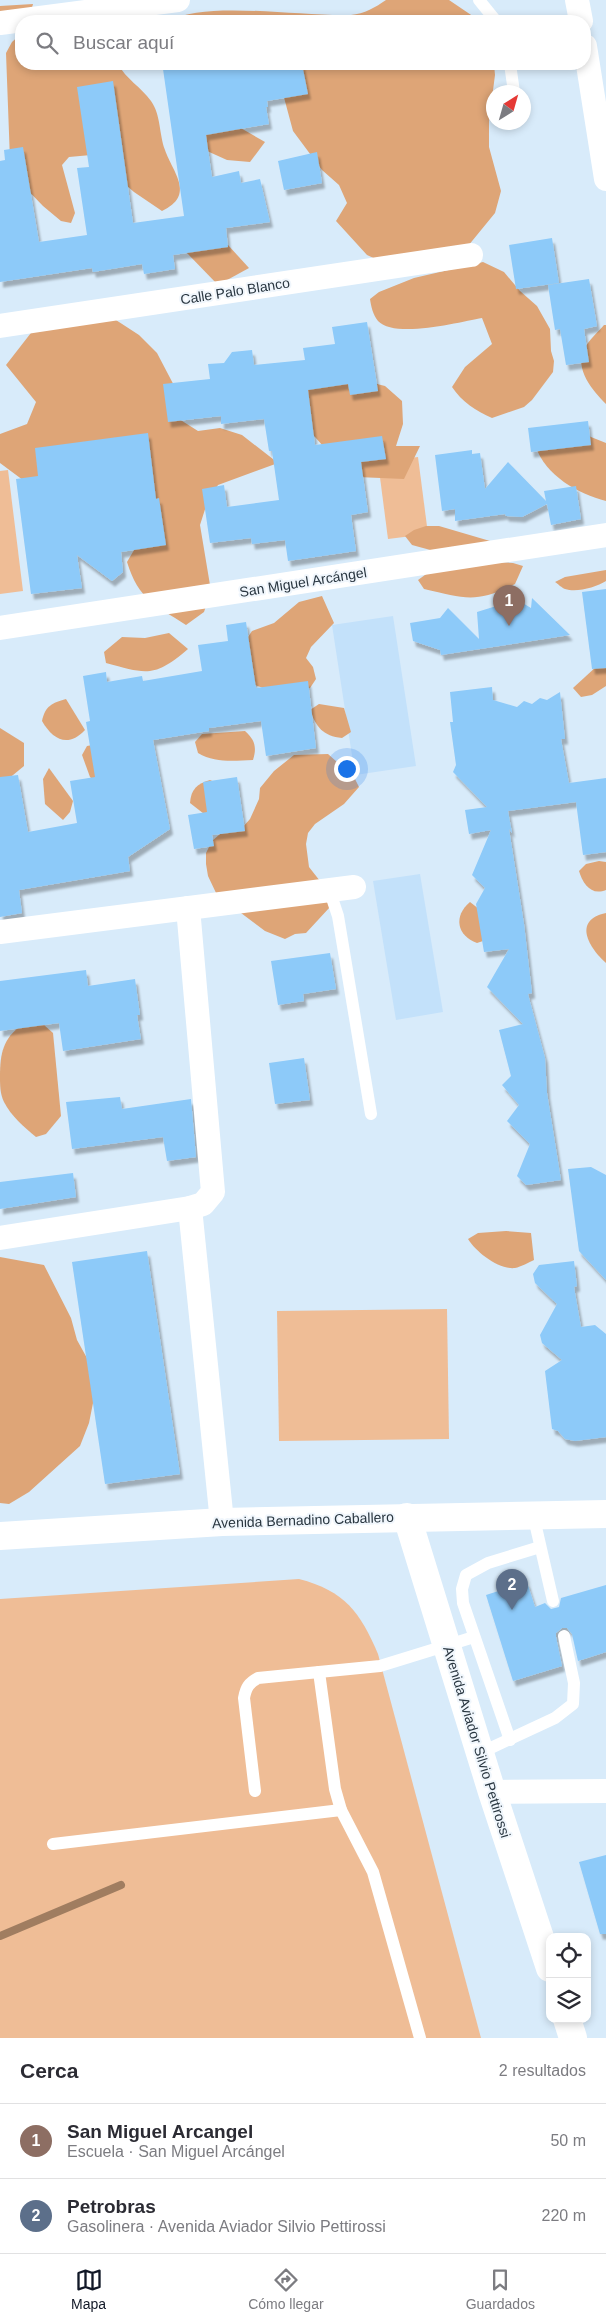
<!DOCTYPE html>
<html lang="es">
<meta charset="utf-8">
<style>
:root{--surface:#fff;--page:#f2f2f3;--text:#2b2b33;--muted:#7c7c81;--line:#e1e1e2;--accent:#111827}
body{margin:0;font-family:Arial,sans-serif;background:var(--page);color:var(--text)}
.controls{position:absolute;right:15px;bottom:15px;display:grid;overflow:hidden;border-radius:10px;box-shadow:0 2px 8px #0003}
.controls button{width:45px;height:45px;display:grid;place-items:center;padding:0;border:0;border-bottom:1px solid var(--line);background:var(--surface);color:var(--text);font:25px sans-serif}
.compass{position:absolute;left:486px;top:85px;width:45px;height:45px;border-radius:50%;background:var(--surface);box-shadow:0 2px 8px #0003;rotate:37deg}
.you{position:absolute;left:346px;top:768px;width:18px;height:18px;margin:-12px;border:4px solid #fff;border-radius:50%;background:#1a73e8;box-shadow:0 0 0 8px #1a73e833}
.badge{display:grid;place-items:center;width:32px;height:32px;border-radius:50%;background:var(--accent);color:#fff;font-size:16px;font-weight:700}
.pin{position:absolute;translate:-50% -41px;filter:drop-shadow(0 1px 2px #0008)}
.pin::after{content:'';position:absolute;top:26px;width:18px;height:15px;background:inherit;clip-path:polygon(0 0,100% 0,50% 100%)}
.list{margin:0;padding:0;list-style:none}
h2{display:flex;justify-content:space-between;align-items:center;height:65px;margin:0;padding:0 20px;font-size:21px}
h2 small{font-size:16px;font-weight:400;color:var(--muted)}
.list li{display:grid;grid-template-columns:32px 1fr auto;gap:15px;align-items:center;box-sizing:border-box;height:75px;padding:0 20px;border-top:1px solid var(--line)}
.list b{display:block;font-size:19px;white-space:nowrap}
.list p{margin:0;font-size:16px;white-space:nowrap;color:var(--muted)}
.list em{font-size:16px;font-style:normal;color:var(--muted)}
.icon{flex:none;width:28px;height:28px;fill:none;stroke:currentColor;stroke-width:2;stroke-linecap:round;stroke-linejoin:round}
.map{position:relative;flex:none;width:606px;height:2038px;overflow:hidden}
.search{position:absolute;background:var(--surface);box-shadow:0 2px 8px #0003;left:15px;right:15px;top:15px;height:55px;display:flex;align-items:center;gap:12px;box-sizing:border-box;padding:0 18px;border-radius:20px;color:var(--muted);font-size:19px}
.sheet{height:215px;background:var(--surface)}
nav{display:flex;justify-content:space-around;align-items:center;box-sizing:border-box;height:70px;border-top:1px solid var(--line);background:var(--surface);font-size:14px;color:var(--muted)}
nav a{display:grid;justify-items:center;gap:2px}
nav .on{color:var(--accent)}
.map>svg:first-child{display:block}
</style>
<div class="map">
<svg width="606" height="2038" viewBox="0 0 606 2038">
<defs>
<filter id="shadow"><feDropShadow dx="3" dy="5.5" stdDeviation="1" flood-color="#0004"/></filter>
</defs>
<rect width="100%" height="100%" fill="#d8ebfa"/>
<!-- built -->
<g fill="#c3e1fa">
<polygon points="393,616 416,766 355,775 332,625"/>
<polygon points="420,874 443,1012 396,1020 373,881"/>
</g>
<!-- green -->
<g fill="#efbd96">
<polygon points="418,457 428,534 388,539 378,462"/>
<polygon points="8,470 23,591 0,594 0,471"/>
<polygon points="447,1309 449,1439 279,1441 277,1311"/>
<path d="M299,1579c46,12 61,33 79,75l103,384h-481v-439z"/>
</g>
<!-- forest -->
<g fill="#dea577">
<path d="M386,0h63l31,21h-312c39,-21 132,-4 183,-6 13,-1 25,-8 35,-15z"/>
<polygon points="33,4 30,15 0,20 0,6"/>
<path d="M21,34v30h97c8,15 23,23 33,37 10,14 8,33 14,49 8,23 31,45 -3,61l-28,-19 -43,-37 -22,2 -7,8 13,48 -4,10 -10,-2 -18,-15 -25,-26 -8,-20 -4,-107 6,-11z"/>
<polygon points="275,64 494,64 495,75 489,121 489,147 501,191 495,213 468,246 406,273 367,255 336,221 347,203 339,185 322,170 293,131"/>
<polygon points="204,107 265,142 250,162 227,160 207,151"/>
<polygon points="228,245 249,268 218,285 186,252"/>
<path d="M483,262l21,10 16,19 17,15 13,23 1,22 3,10 -1,11 -21,28 -8,7 -32,11c-16,-7 -30,-16 -40,-31l13,-20 27,-23 -10,-26c-22,4 -87,21 -104,3 -5,-6 -7,-15 -8,-22l9,-7 35,-14z"/>
<path d="M99,309l40,26 18,18 22,42v24l19,12 22,-3 22,7 36,28 -60,22 -11,18 -7,22 11,66 -7,21 -18,13c-32,-21 -47,-25 -59,-63l10,-17 -102,-56 -35,-26v-29l27,-10 9,-22 -30,-37 28,-36z"/>
<path d="M604,325h2v79c-13,-13 -32,-35 -22,-55 5,-9 14,-17 20,-24z"/>
<polygon points="341,375 385,386 402,401 403,424 396,446 420,446 404,479 357,477 338,463 308,429 301,386"/>
<path d="M561,425l45,18v58c-28,-7 -61,-26 -70,-54z"/>
<polygon points="426,526 439,526 507,546 434,551 412,545 405,536 414,530"/>
<path d="M460,560l53,3 10,3 -8,18c-40,20 -50,14 -91,5l-6,-9 18,-13z"/>
<path d="M606,570v11c-10,6 -29,12 -41,8 -3,-1 -7,-5 -10,-7l10,-5z"/>
<polygon points="322,596 334,623 311,647 306,658 313,667 316,679 310,688 276,693 255,685 246,640 252,631 274,623 299,602"/>
<path d="M169,633l19,16c-34,29 -41,25 -82,14l-2,-11 18,-15 23,1z"/>
<polygon points="606,663 606,686 592,695 581,697 573,688 597,666"/>
<path d="M66,699l19,31c-17,18 -32,10 -43,-9 3,-15 10,-18 24,-22z"/>
<path d="M319,704l25,4 7,24 -9,6c-19,-2 -26,-11 -32,-28z"/>
<polygon points="0,728 24,743 24,766 7,780 0,781"/>
<path d="M245,731c10,9 12,16 8,29 -20,1 -38,3 -55,-7l-3,-11 7,-8z"/>
<polygon points="98,744 98,784 90,777 82,755 87,746"/>
<polygon points="328,754 354,777 359,787 344,804 315,824 308,833 306,844 309,867 331,895 330,907 306,933 295,934 285,939 265,931 217,895 208,876 206,864 206,853 212,841 220,834 242,828 250,819 259,799 260,788 274,771 294,755"/>
<polygon points="49,768 73,801 70,812 63,820 45,804 43,779"/>
<path d="M210,780l14,6 -16,31 -18,-14c1,-14 7,-19 20,-23z"/>
<path d="M599,861l7,1v28c-15,6 -23,-6 -27,-19l7,-7z"/>
<path d="M470,902l19,15 -6,24 -6,2c-20,-7 -24,-27 -7,-41z"/>
<path d="M606,913v50c-17,-15 -34,-43 0,-50z"/>
<path d="M22,1025h22l9,8 8,83 -15,18 -10,3c-12,-10 -25,-21 -32,-35 -4,-8 -4,-17 -4,-26 0,-22 3,-38 22,-51z"/>
<path d="M506,1231l25,2 3,27c-5,2 -13,7 -19,8 -16,2 -39,-16 -47,-29l10,-6z"/>
<polygon points="0,1257 44,1265 71,1318 77,1340 98,1378 89,1423 80,1446 29,1492 9,1504 0,1503"/>
</g>
<g fill="none" stroke-linecap="round" stroke-linejoin="round">
<!-- stream -->
<polyline stroke="#a07d60" stroke-width="8" points="0,1936 121,1885"/>
</g>
<!-- building -->
<g fill="#8dcaf9" filter="url(#shadow)">
<polygon points="200,64 302,64 308,94 267,101 268,107 266,107 269,124 206,135 212,177 239,171 241,183 260,179 270,222 226,228 228,247 173,255 175,269 144,274 142,264 93,272 92,268 0,282 0,161 5,160 4,150 23,147 39,242 87,235 77,168 89,167 77,87 113,81 133,223 184,216 163,69"/>
<polygon points="317,152 322,183 284,190 278,161"/>
<polygon points="552,238 559,283 516,289 509,245"/>
<polygon points="589,279 597,326 584,329 589,362 566,365 560,329 555,330 548,285"/>
<polygon points="367,322 378,391 350,395 348,384 308,390 315,445 382,436 386,459 361,462 368,512 351,515 356,551 288,561 285,540 252,544 251,538 210,543 202,489 224,485 227,507 279,500 272,451 269,451 264,419 221,424 221,416 168,422 163,384 210,379 208,364 224,363 232,352 252,350 254,365 305,360 303,348 335,344 332,327"/>
<polygon points="588,421 591,445 531,452 528,428"/>
<polygon points="148,433 156,499 159,498 166,545 121,552 123,572 112,581 77,555 82,588 31,594 16,479 38,476 35,448"/>
<polygon points="472,450 472,454 480,453 485,489 508,462 546,501 544,491 576,486 581,519 551,525 547,504 522,517 506,516 505,514 455,521 455,509 442,511 435,455"/>
<polygon points="606,589 606,668 592,669 582,592"/>
<polygon points="532,598 570,635 441,655 440,650 413,641 410,623 440,618 448,608 479,639 477,612 506,603 516,613 521,602 531,608"/>
<polygon points="246,622 256,688 308,681 316,748 266,756 261,721 209,728 209,731 153,740 170,829 128,857 130,871 19,890 22,913 0,917 0,777 18,775 28,832 77,823 70,781 95,777 86,722 90,721 83,676 106,672 107,682 142,676 143,681 202,671 198,645 228,641 226,625"/>
<polygon points="492,687 493,700 517,707 524,701 532,704 540,698 547,700 560,692 565,739 561,739 569,783 606,778 606,852 583,855 576,802 508,811 512,833 509,829 524,924 532,993 528,994 545,1058 547,1093 561,1180 526,1185 517,1176 530,1144 507,1121 519,1105 502,1085 511,1076 499,1030 523,1024 487,987 509,949 484,952 476,904 485,888 472,875 491,830 469,834 465,810 487,807 453,772 456,765 450,722 453,722 450,692"/>
<polygon points="237,777 245,831 212,835 214,846 194,849 188,815 207,812 203,782"/>
<polygon points="330,953 336,989 303,994 304,1001 278,1005 271,961"/>
<polygon points="86,970 88,986 135,979 140,1015 137,1015 141,1039 63,1051 59,1023 0,1031 0,981"/>
<polygon points="304,1058 310,1100 275,1104 269,1063"/>
<polygon points="120,1097 122,1109 191,1099 196,1157 167,1161 163,1137 72,1149 66,1102"/>
<polygon points="591,1167 606,1175 606,1280 579,1251 568,1169"/>
<polygon points="73,1173 76,1197 0,1209 0,1182"/>
<polygon points="147,1251 180,1474 105,1484 72,1262"/>
<polygon points="574,1261 577,1286 574,1287 581,1327 595,1325 606,1334 606,1437 575,1441 565,1439 558,1431 552,1429 545,1371 562,1360 542,1343 540,1335 557,1304 535,1283 533,1274 539,1265"/>
<polygon points="527,1582 535,1607 545,1603 551,1609 559,1607 561,1598 606,1585 606,1652 578,1661 572,1634 567,1628 562,1628 556,1633 556,1637 562,1666 513,1681 486,1595"/>
<polygon points="606,1855 606,1934 600,1934 579,1862"/>
</g>
<g fill="none" stroke-linecap="round" stroke-linejoin="round">
<!-- service -->
<g stroke="#fff" stroke-width="12">
<polyline points="479,0 496,21"/>
<polyline points="510,64 514,92"/>
<polyline points="329,889 338,916 371,1114"/>
<polyline points="533,1514 553,1601"/>
<polyline points="319,1672 335,1789 341,1810 373,1872 420,2038"/>
<polyline points="510,1740 463,1603 462,1589 466,1575 488,1563 540,1547"/>
<polyline points="480,1753 555,1718 573,1704 574,1683 564,1636"/>
<path d="M255,1791l-11,-93c2,-11 5,-15 14,-20l122,-12 94,-29"/>
<polyline points="53,1844 341,1810"/>
</g>
<!-- minor -->
<g stroke="#fff" stroke-width="24">
<polyline points="577,0 581,21"/>
<polyline points="0,23 178,0"/>
<polyline points="585,46 606,179"/>
<polyline points="0,326 471,255"/>
<polyline points="0,628 606,535"/>
<polyline points="0,932 354,887"/>
<polyline points="190,1208 222,1522"/>
<polyline points="0,1238 190,1208 203,1204 213,1192 188,908"/>
<polyline points="492,1792 606,1791"/>
</g>
<!-- primary -->
<g stroke="#fff" stroke-width="28">
<polyline points="407,1517 492,1792 550,1968"/>
<polyline points="0,1536 222,1522 606,1514"/>
<polyline points="567,2019 573,2038"/>
</g>
</g>
<g text-anchor="middle" stroke-width="4" stroke-linejoin="round" paint-order="stroke">
<!-- street labels -->
<g font-size="14" fill="#293640" stroke="#f0f6fc">
<text transform="translate(235 291) rotate(-9)" y="5">Calle Palo Blanco</text>
<text transform="translate(303 582) rotate(-9)" y="5">San Miguel Arcángel</text>
<text transform="translate(303 1520) rotate(-2)" y="5">Avenida Bernadino Caballero</text>
<text transform="translate(477 1742) rotate(73)" y="5">Avenida Aviador Silvio Pettirossi</text>
</g>
</g>
</svg>
<div class="controls">
<button><svg class="icon" aria-label="locate" viewBox="0 0 24 24"><circle cx="12" cy="12" r="6"/><path d="M12 2v4M12 18v4M2 12h4M18 12h4"/></svg></button>
<button><svg class="icon" aria-label="layers" viewBox="0 0 24 24"><path d="M12 4l9 5-9 5-9-5zM3 14l9 5 9-5"/></svg></button>
</div>
<svg class="compass" viewBox="-18 -18 36 36"><path d="M0-13l5 13h-10z" fill="#e53935"/><path d="M0 13l5-13h-10z" fill="#7c7c81"/></svg>
<div class="you"></div>
<div class="pin badge" style="left:509px;top:626px;background:#8d6e63">1</div>
<div class="pin badge" style="left:512px;top:1610px;background:#5c6f8a">2</div>
<div class="search"><svg class="icon" aria-label="search" viewBox="0 0 24 24"><circle cx="10" cy="10" r="6"/><path d="M15 15l6 6"/></svg>Buscar aquí</div>
</div>
<section class="sheet">
<h2>Cerca<small>2 resultados</small></h2>
<ul class="list">
<li><span class="badge" style="background:#8d6e63">1</span><div><b>San Miguel Arcangel</b><p>Escuela · San Miguel Arcángel</p></div><em>50 m</em></li>
<li><span class="badge" style="background:#5c6f8a">2</span><div><b>Petrobras</b><p>Gasolinera · Avenida Aviador Silvio Pettirossi</p></div><em>220 m</em></li>
</ul>
</section>
<nav>
<a class="on"><svg class="icon" aria-label="map" viewBox="0 0 24 24"><path d="M3 6l6-2 6 2 6-2v14l-6 2-6-2-6 2zM9 4v14M15 6v14"/></svg>Mapa</a>
<a><svg class="icon" aria-label="directions" viewBox="0 0 24 24"><path d="M12 3l9 9-9 9-9-9zM9 14v-3h6M13 9l2 2-2 2"/></svg>Cómo llegar</a>
<a><svg class="icon" aria-label="saved" viewBox="0 0 24 24"><path d="M7 4h10v16l-5-4-5 4z"/></svg>Guardados</a>
</nav>
